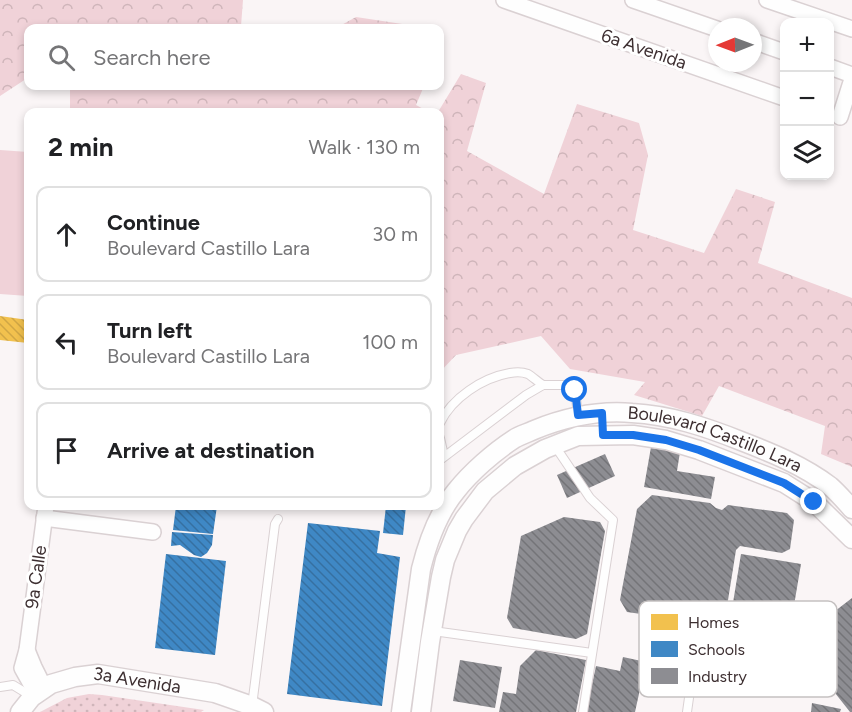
<!DOCTYPE html>
<meta charset="utf-8">
<style>
:root{--surface:#fff;--page:#f2f2f2;--text:#202124;--muted:#757577;--line:#e0e0e0}
body{margin:0;font-family:Figtree,sans-serif;background:var(--page);color:var(--text)}
.controls{position:absolute;right:18px;top:18px;display:grid;overflow:hidden;border-radius:12px;box-shadow:0 3px 9px #0003}
.controls button{width:54px;height:54px;display:grid;place-items:center;padding:0;border:0;border-bottom:2px solid var(--line);background:var(--surface);color:var(--text);font:30px sans-serif}
.compass{position:absolute;left:708px;top:18px;width:54px;height:54px;border-radius:50%;background:var(--surface);box-shadow:0 3px 9px #0003;rotate:269deg}
.stop{position:absolute;width:18px;height:18px;margin:-14px;border:4px solid #1a73e8;border-radius:50%;background:#fff}
.stop.end{background:#1a73e8;border-color:#fff;box-shadow:0 2px 6px #0008}
.list{margin:0;padding:0;list-style:none}
h2{display:flex;justify-content:space-between;align-items:center;height:78px;margin:0;padding:0 24px;font-size:26px}
h2 small{font-size:20px;font-weight:400;color:var(--muted)}
.list li{display:grid;grid-template-columns:39px 1fr auto;gap:18px;align-items:center;box-sizing:border-box;height:96px;margin:0 12px 12px;padding:0 12px;border:2px solid var(--line);border-radius:12px}
.list b{display:block;font-size:22px;white-space:nowrap}
.list p{margin:0;font-size:20px;white-space:nowrap;color:var(--muted)}
.list em{font-size:20px;font-style:normal;color:var(--muted)}
.icon{flex:none;width:33px;height:33px;fill:none;stroke:currentColor;stroke-width:2;stroke-linecap:round;stroke-linejoin:round}
.map{position:relative;flex:none;width:852px;height:712px;overflow:hidden}
.search{position:absolute;background:var(--surface);box-shadow:0 3px 9px #0003;left:24px;top:24px;width:420px;height:66px;display:flex;align-items:center;gap:15px;box-sizing:border-box;padding:0 21px;border-radius:12px;color:var(--muted);font-size:22px}
.panel{position:absolute;background:var(--surface);box-shadow:0 3px 9px #0003;left:24px;top:108px;width:420px;height:402px;border-radius:12px}
.map>svg:first-child{display:block}
</style>
<div class="map">
<svg width="852" height="712" viewBox="0 0 852 712">
<defs>
<pattern id="grass-dots" width="8" height="8" patternUnits="userSpaceOnUse" patternTransform="scale(1.5)"><rect width="8" height="8" fill="#f0d2d8"/><path d="M2 2h.1M6 6h.1" fill="none" stroke="#cfb5ba" stroke-width="1.8" stroke-linecap="round"/></pattern>
<pattern id="forest-crowns" width="20" height="18" patternUnits="userSpaceOnUse" patternTransform="scale(1.5)"><rect width="20" height="18" fill="#f0d2d8"/><path d="M2 6a3 3 0 1 1 6 0M12 15a3 3 0 1 1 6 0" fill="none" stroke="#cfb5ba"/></pattern>
<pattern id="homes-back-hatch" width="6" height="6" patternUnits="userSpaceOnUse" patternTransform="scale(1.5)"><rect width="6" height="6" fill="#f2c14e"/><path d="M-1 5l2 2M0 0l6 6M5-1l2 2" fill="none" stroke="#d0a645"/></pattern>
<pattern id="schools-back-hatch" width="6" height="6" patternUnits="userSpaceOnUse" patternTransform="scale(1.5)"><rect width="6" height="6" fill="#3f88c5"/><path d="M-1 5l2 2M0 0l6 6M5-1l2 2" fill="none" stroke="#3670a1"/></pattern>
<pattern id="industry-back-hatch" width="6" height="6" patternUnits="userSpaceOnUse" patternTransform="scale(1.5)"><rect width="6" height="6" fill="#8d8d92"/><path d="M-1 5l2 2M0 0l6 6M5-1l2 2" fill="none" stroke="#747478"/></pattern>
</defs>
<rect width="100%" height="100%" fill="#faf5f6"/>
<!-- grass -->
<polygon fill="url(#grass-dots)" points="89,694 102,695 204,710 201,712 40,712 67,698"/>
<!-- forest -->
<g fill="url(#forest-crowns)">
<polygon points="0,0 243,0 241,26 253,28 28,28 28,80 26,79 0,96"/>
<polygon points="356,17 422,27 423,28 336,28"/>
<polygon points="461,74 486,83 467,151 544,194 577,104 639,123 648,155 633,230 704,253 736,189 775,202 758,263 852,298 852,467 821,454 825,426 719,386 702,416 634,395 645,382 570,369 541,336 456,355 440,372 440,112 438,112"/>
<polygon points="63,86 424,86 416,105 429,112 156,112 70,109 70,88"/>
</g>
<!-- park -->
<polygon fill="#f0d2d8" points="0,150 28,152 28,296 0,294"/>
<!-- homes -->
<polygon fill="url(#homes-back-hatch)" points="0,316 28,320 28,343 0,340"/>
<!-- schools -->
<g fill="url(#schools-back-hatch)">
<polygon points="176,506 217,506 213,534 173,530"/>
<polygon points="386,506 406,506 403,535 383,533"/>
<polygon points="308,523 380,531 377,553 400,557 382,706 287,694"/>
<polygon points="172,532 213,535 212,545 207,553 201,557 194,555 180,545 171,546"/>
<polygon points="166,554 226,561 215,655 155,648"/>
</g>
<!-- industry -->
<g fill="url(#industry-back-hatch)">
<polygon points="651,447 680,452 677,471 715,477 711,499 644,487"/>
<polygon points="605,454 615,476 567,498 557,475"/>
<polygon points="652,495 710,503 716,508 722,510 728,505 787,513 794,520 790,549 782,553 740,546 736,550 725,619 718,625 627,612 620,600 637,509"/>
<polygon points="564,517 600,522 605,531 587,634 576,639 513,628 507,618 521,536"/>
<polygon points="741,554 801,564 790,629 768,625 765,645 786,648 779,690 715,679 722,636 748,640 750,624 730,621"/>
<polygon points="852,598 852,712 850,712 813,665 831,650 813,628"/>
<polygon points="536,650 586,660 576,712 499,712 503,692 516,694 520,666"/>
<polygon points="623,657 646,662 635,712 586,712 596,666 620,671"/>
<polygon points="460,660 502,667 495,708 453,701"/>
<polygon points="812,703 841,709 840,712 811,712"/>
</g>
<g fill="none" stroke-linecap="round" stroke-linejoin="round">
<!-- service casing -->
<g stroke="#dad1d3" stroke-width="10">
<g id="service">
<path d="M440,423c12,-25 42,-45 70,-50 5,-1 13,-1 18,1 5,3 10,8 15,11"/>
<polyline points="440,438 444,456"/>
<polyline points="555,446 590,498 613,520 583,712"/>
<polyline points="440,460 526,395 543,385 568,385 575,390 578,415"/>
<polyline points="433,631 592,653"/>
<polyline points="0,687 13,685 31,696"/>
<polyline points="252,706 275,524 278,519"/>
<polyline points="687,712 695,655"/>
</g>
</g>
<!-- minor casing -->
<g stroke="#dad1d3" stroke-width="18">
<g id="minor">
<polyline points="504,0 784,98"/>
<polyline points="633,0 717,29"/>
<polyline points="767,0 852,29"/>
<polyline points="753,41 784,52"/>
<polyline points="830,67 852,75"/>
<polyline points="840,117 852,79"/>
<polyline points="44,518 153,532"/>
<polyline points="27,650 34,667 44,687"/>
<polyline points="36,693 22,668 27,650 46,506"/>
</g>
</g>
<!-- tertiary casing -->
<g stroke="#dad1d3" stroke-width="21">
<g id="tertiary">
<path id="s1" d="M20,712l12,-15 19,-13 24,-7 23,-3 117,19 37,13 12,6"/>
<path id="s2" d="M401,712l20,-143c7,-28 17,-56 35,-78 15,-19 38,-39 58,-52 6,-4 14,-6 20,-9 32,-13 64,-20 98,-17 38,2 74,14 109,28 31,12 63,25 89,45 8,7 15,15 22,23"/>
<polyline points="421,712 430,642 441,577 445,560 457,531 464,519 485,491 515,466 545,449 578,436 633,435 666,440 699,450 784,483 814,502 852,539"/>
</g>
</g>
<!-- service -->
<use href="#service" stroke="#fefefe" stroke-width="8"/>
<!-- minor -->
<use href="#minor" stroke="#fefefe" stroke-width="15"/>
<!-- tertiary -->
<use href="#tertiary" stroke="#fefefe" stroke-width="18"/>
</g>
<g fill="none" stroke-linecap="round" stroke-linejoin="round">
<!-- route -->
<polyline stroke="#1a73e8" stroke-width="8" points="575,390 578,415 602,413 603,435 633,435 666,440 699,450 784,483 814,502"/>
</g>
<g text-anchor="middle" stroke-width="6" stroke-linejoin="round" paint-order="stroke">
<!-- street labels -->
<g font-size="18" fill="#3d2f31" stroke="#fff">
<text transform="translate(644 49) rotate(19)" y="6">6a Avenida</text>
<text dy="6" stroke="none"><textPath href="#s2" startOffset="518">Boulevard Castillo Lara</textPath></text>
<text transform="translate(36 577) rotate(-82)" y="6">9a Calle</text>
<text dy="6" stroke="none"><textPath href="#s1" startOffset="130">3a Avenida</textPath></text>
</g>
</g>
<!-- legend -->
<rect x="639" y="601" width="198" height="96" rx="9" fill="#fff" stroke="#c5c1c1" stroke-width="1.5"/>
<rect x="651" y="614" width="27" height="16" fill="#f2c14e"/>
<rect x="651" y="641" width="27" height="16" fill="#3f88c5"/>
<rect x="651" y="668" width="27" height="16" fill="#8d8d92"/>
<g font-size="16" fill="#3d2f31">
<text x="688" y="628">Homes</text>
<text x="688" y="655">Schools</text>
<text x="688" y="682">Industry</text>
</g>
</svg>
<div class="controls">
<button>+</button>
<button>−</button>
<button><svg class="icon" aria-label="layers" viewBox="0 0 24 24"><path d="M12 4l9 5-9 5-9-5zM3 14l9 5 9-5"/></svg></button>
</div>
<svg class="compass" viewBox="-18 -18 36 36"><path d="M0-13l5 13h-10z" fill="#e53935"/><path d="M0 13l5-13h-10z" fill="#757577"/></svg>
<div class="stop" style="left:575px;top:390px"></div>
<div class="stop end" style="left:814px;top:502px"></div>
<div class="search"><svg class="icon" aria-label="search" viewBox="0 0 24 24"><circle cx="10" cy="10" r="6"/><path d="M15 15l6 6"/></svg>Search here</div>
<section class="panel">
<h2>2 min<small>Walk · 130 m</small></h2>
<ul class="list">
<li><svg class="icon" aria-label="ahead" viewBox="0 0 24 24"><path d="M12 20V5M6 11l6-6 6 6"/></svg><div><b>Continue</b><p>Boulevard Castillo Lara</p></div><em>30 m</em></li>
<li><svg class="icon" aria-label="left" viewBox="0 0 24 24"><path d="M17 20v-9H6M10 6l-5 5 5 5"/></svg><div><b>Turn left</b><p>Boulevard Castillo Lara</p></div><em>100 m</em></li>
<li><svg class="icon" aria-label="arrive" viewBox="0 0 24 24"><path d="M6 21V4h12l-3 4 3 4H6"/></svg><div><b>Arrive at destination</b></div></li>
</ul>
</section>
</div>
